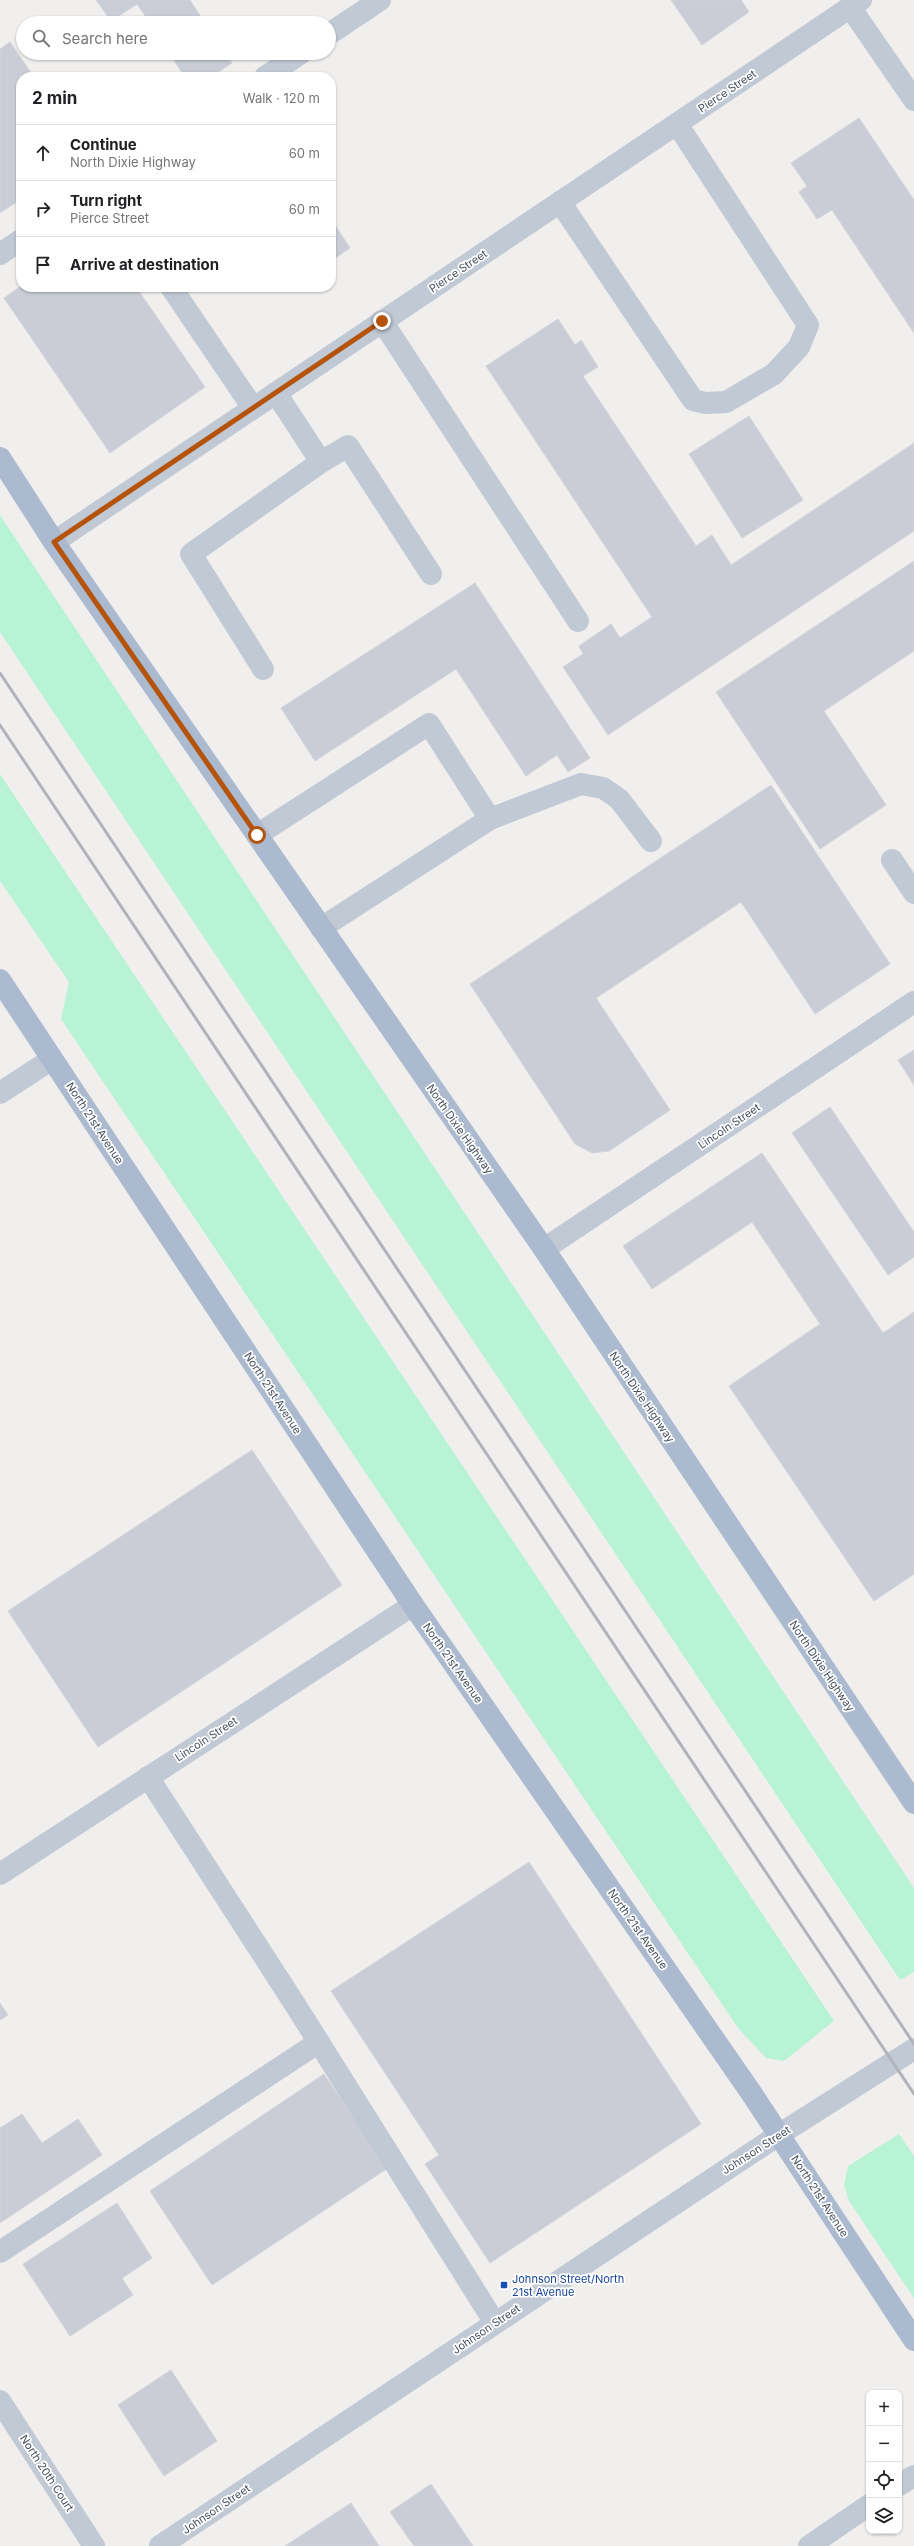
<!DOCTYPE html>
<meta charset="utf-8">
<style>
:root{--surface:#fff;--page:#f2f2f2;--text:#202124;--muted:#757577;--line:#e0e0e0}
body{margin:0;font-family:Inter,sans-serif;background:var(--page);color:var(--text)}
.controls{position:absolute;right:12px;bottom:12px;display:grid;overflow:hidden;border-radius:8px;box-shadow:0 1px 3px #0004}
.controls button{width:36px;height:36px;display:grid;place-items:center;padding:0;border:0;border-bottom:1px solid var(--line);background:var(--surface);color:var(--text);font:20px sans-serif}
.stop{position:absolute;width:12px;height:12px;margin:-9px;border:3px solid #b45309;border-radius:50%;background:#fff}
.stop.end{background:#b45309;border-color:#fff;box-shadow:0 1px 4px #0008}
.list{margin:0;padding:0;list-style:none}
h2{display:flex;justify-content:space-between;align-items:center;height:52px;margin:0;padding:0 16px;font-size:17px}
h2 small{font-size:13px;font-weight:400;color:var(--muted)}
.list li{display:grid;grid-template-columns:26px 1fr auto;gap:12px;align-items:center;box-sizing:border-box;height:56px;padding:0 16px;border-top:1px solid var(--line)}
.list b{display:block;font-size:15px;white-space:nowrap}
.list p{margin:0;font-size:13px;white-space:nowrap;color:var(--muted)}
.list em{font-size:13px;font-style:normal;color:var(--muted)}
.icon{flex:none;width:22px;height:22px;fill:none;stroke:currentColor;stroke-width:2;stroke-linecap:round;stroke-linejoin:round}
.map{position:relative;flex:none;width:914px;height:2546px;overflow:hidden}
.search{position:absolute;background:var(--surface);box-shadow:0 1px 3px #0004;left:16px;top:16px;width:320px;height:44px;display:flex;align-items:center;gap:10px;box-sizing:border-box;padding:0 14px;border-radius:22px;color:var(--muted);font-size:15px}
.panel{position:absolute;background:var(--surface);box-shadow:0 1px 3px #0004;left:16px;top:72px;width:320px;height:220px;border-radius:16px}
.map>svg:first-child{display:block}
</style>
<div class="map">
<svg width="914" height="2546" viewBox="0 0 914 2546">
<rect width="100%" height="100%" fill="#f1efee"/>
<!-- green -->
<g fill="#b9f3d5">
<polygon points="0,515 914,1888 914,1972 900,1980 0,632"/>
<polygon points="0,774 834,2021 784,2061 766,2058 738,2028 61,1019 69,982 0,881"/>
<polygon points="899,2134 914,2156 914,2298 849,2201 844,2185 848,2166"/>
</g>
<!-- building -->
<g fill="#cacdd5" stroke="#d2d4db">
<polygon points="96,0 190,0 205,23 150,23 137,4 111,21"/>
<polygon points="671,0 741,0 749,12 702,45"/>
<polygon points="10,42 34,77 21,77 21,199 0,213 0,49"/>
<polygon points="169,53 225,53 232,63 211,77 185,77"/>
<polygon points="859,118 914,200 914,333 832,210 817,219 799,192 807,186 791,163"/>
<polygon points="331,219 350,248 331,261"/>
<polygon points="21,286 136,287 205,387 110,453 4,298"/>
<polygon points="558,319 575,345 581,340 598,367 583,376 696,546 712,535 731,565 914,443 914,531 608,735 563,667 583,654 579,646 611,624 620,638 652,617 486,366"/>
<polygon points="749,416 803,500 742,538 689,454"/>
<polygon points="914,561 914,651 824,711 886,805 820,849 716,692"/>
<polygon points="475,583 590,758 568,772 557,755 526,776 456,669 315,761 281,708"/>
<polygon points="771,785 890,964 815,1014 741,902 596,998 670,1110 609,1151 592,1153 575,1144 470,984"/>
<polygon points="914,1050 914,1085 898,1060"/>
<polygon points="830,1107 914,1232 914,1257 888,1275 792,1133"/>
<polygon points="762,1153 883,1333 914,1312 914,1574 874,1601 729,1386 820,1324 752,1222 652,1289 623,1246"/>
<polygon points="252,1450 342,1585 98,1747 8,1611"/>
<polygon points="529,1862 701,2124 490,2263 425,2164 439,2155 331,1991"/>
<polygon points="0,2003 8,2015 0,2020"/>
<polygon points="324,2074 388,2168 212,2285 150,2191"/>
<polygon points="22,2114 42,2143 78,2119 102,2155 0,2223 0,2128"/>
<polygon points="117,2203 152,2258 122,2278 133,2295 70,2336 23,2264"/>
<polygon points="171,2370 217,2441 164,2476 118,2405"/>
<polygon points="431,2484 473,2546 414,2546 390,2512"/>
<polygon points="351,2503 379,2546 285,2546"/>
</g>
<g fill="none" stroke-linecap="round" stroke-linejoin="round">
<!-- minor -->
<g stroke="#c1c9d5" stroke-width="22">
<polyline points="850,7 914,100"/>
<polyline points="329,34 380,0"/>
<polyline points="265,77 301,53"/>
<polyline points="560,202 693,400 705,403 726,402 774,374 799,347 808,325 677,124"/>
<polyline points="0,254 21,240"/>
<polyline points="171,287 253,408"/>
<polyline points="382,321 578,621"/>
<polyline points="276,393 321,462 348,446 431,574"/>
<polyline points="54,542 861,0"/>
<polyline points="263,669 191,554 321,462"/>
<polyline points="490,819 581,784 603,788 619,799 651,841"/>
<polyline points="257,835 429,724 490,819 321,928"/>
<polyline points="892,860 914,893"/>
<polyline points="0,1093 52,1059"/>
<polyline points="544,1249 914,1002"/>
<polyline points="148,1777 296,2006 495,2323"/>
<polyline points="0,1874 413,1605"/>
<polyline points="0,2252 319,2042"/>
<polyline points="0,2401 94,2546"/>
<polyline points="899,2485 914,2476"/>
<polyline points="160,2546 780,2134 914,2049"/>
<polyline points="809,2546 869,2505"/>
</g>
<!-- major -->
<g stroke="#acbad0" stroke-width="22">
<polyline points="0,458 54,542 544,1249 914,1803"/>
<polyline points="0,980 413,1605 752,2094 914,2340"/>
</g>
<!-- rail -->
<g stroke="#b0b3ba" stroke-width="3">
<polyline points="0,673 914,2044"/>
<polyline points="0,725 914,2094"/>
</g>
</g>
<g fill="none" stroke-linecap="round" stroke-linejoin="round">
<!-- route -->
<polyline stroke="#b45309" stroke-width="5" points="257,835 54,542 382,321"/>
</g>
<!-- markers -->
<rect fill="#1a4fb4" stroke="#fff" stroke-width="1.5" x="500" y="2281" width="8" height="8" rx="2"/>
<g text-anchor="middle" stroke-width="3.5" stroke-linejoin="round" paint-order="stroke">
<!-- street labels -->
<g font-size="11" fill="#45505e" stroke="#fff">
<text transform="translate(727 91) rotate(-34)" y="4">Pierce Street</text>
<text transform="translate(458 271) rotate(-34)" y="4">Pierce Street</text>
<text transform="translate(95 1123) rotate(57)" y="4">North 21st Avenue</text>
<text transform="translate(729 1126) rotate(-34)" y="4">Lincoln Street</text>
<text transform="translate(460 1129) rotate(55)" y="4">North Dixie Highway</text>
<text transform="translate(273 1393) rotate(57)" y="4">North 21st Avenue</text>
<text transform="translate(642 1397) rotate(56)" y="4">North Dixie Highway</text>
<text transform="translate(453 1663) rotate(55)" y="4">North 21st Avenue</text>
<text transform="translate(822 1666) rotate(56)" y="4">North Dixie Highway</text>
<text transform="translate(206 1739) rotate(-33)" y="4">Lincoln Street</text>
<text transform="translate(638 1929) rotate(55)" y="4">North 21st Avenue</text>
<text transform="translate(756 2150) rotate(-33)" y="4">Johnson Street</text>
<text transform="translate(820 2196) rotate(57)" y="4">North 21st Avenue</text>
<text transform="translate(486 2329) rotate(-34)" y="4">Johnson Street</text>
<text transform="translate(47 2473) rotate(57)" y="4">North 20th Court</text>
<text transform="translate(216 2509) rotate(-34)" y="4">Johnson Street</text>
</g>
<!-- transit labels -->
<g font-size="11" fill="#164399" stroke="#fff" text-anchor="start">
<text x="512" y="2283">Johnson Street/North<tspan x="512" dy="13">21st Avenue</tspan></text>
</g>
</g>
</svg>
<div class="controls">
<button>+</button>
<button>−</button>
<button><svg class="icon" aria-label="locate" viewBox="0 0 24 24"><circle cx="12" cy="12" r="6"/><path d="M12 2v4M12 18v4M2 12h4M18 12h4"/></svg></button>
<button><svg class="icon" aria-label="layers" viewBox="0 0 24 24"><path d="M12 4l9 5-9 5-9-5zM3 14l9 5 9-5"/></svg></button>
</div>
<div class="stop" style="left:257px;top:835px"></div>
<div class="stop end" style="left:382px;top:321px"></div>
<div class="search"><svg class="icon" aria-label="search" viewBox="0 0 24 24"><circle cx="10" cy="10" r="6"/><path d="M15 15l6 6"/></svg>Search here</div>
<section class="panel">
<h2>2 min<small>Walk · 120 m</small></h2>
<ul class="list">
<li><svg class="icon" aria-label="ahead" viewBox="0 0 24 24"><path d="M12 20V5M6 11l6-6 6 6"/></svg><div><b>Continue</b><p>North Dixie Highway</p></div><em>60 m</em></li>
<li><svg class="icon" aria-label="right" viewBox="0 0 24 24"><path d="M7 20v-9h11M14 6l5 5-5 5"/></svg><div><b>Turn right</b><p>Pierce Street</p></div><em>60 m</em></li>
<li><svg class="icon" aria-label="arrive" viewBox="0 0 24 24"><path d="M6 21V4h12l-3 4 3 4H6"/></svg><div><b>Arrive at destination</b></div></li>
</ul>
</section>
</div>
